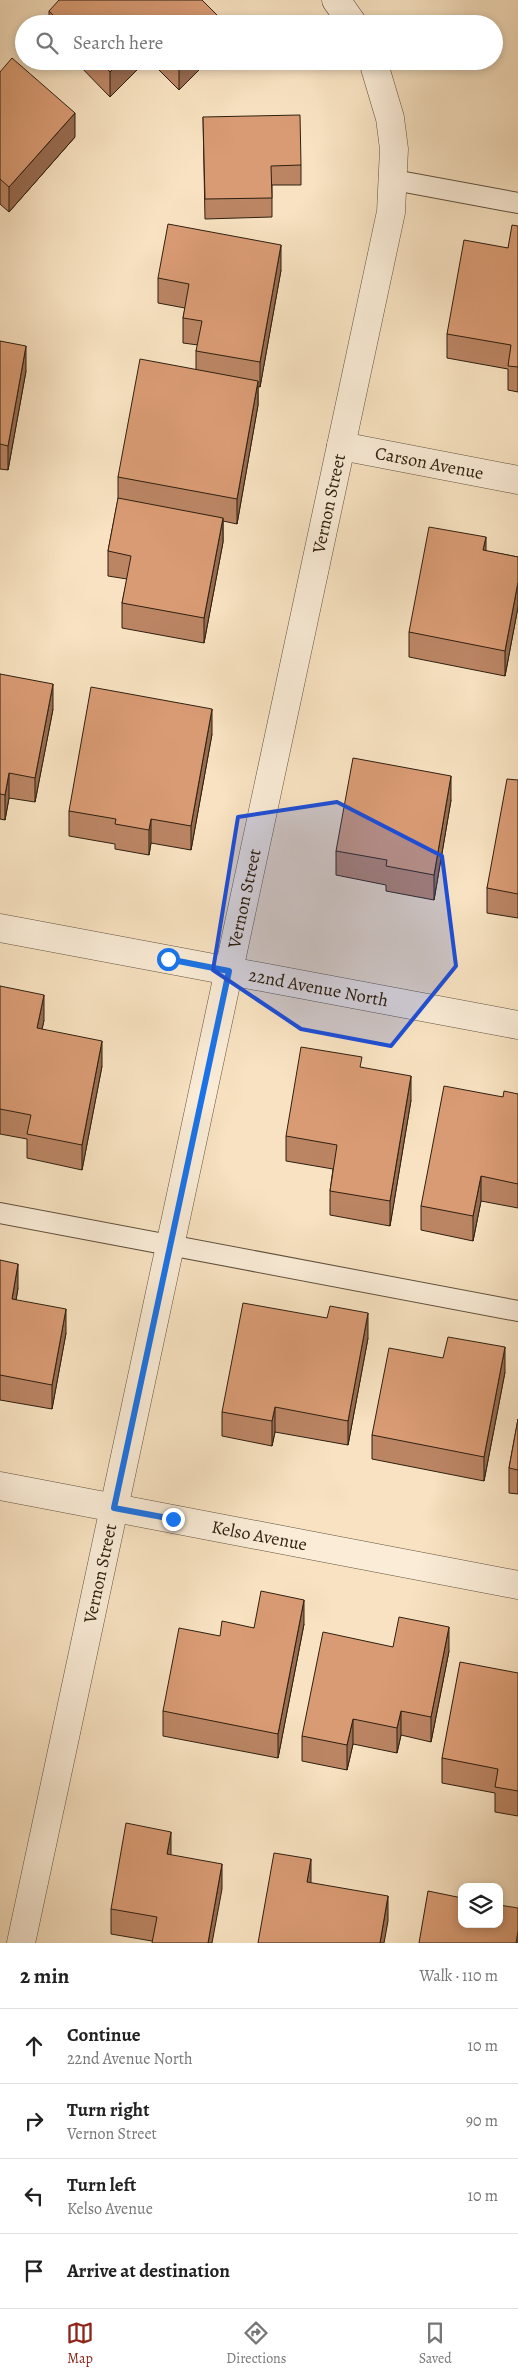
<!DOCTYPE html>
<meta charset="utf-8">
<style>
:root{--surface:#fff;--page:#f2f2f2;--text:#222;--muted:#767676;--line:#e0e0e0;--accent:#8f2418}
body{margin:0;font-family:Alegreya,serif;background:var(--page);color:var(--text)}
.controls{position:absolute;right:15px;bottom:15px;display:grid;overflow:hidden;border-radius:10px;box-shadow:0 2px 8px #0003}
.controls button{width:45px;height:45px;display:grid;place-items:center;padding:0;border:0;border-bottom:1px solid var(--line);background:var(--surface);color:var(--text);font:25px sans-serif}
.stop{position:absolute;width:15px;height:15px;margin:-11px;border:4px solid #1a73e8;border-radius:50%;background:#fff}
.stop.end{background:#1a73e8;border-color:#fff;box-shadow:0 1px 5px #0008}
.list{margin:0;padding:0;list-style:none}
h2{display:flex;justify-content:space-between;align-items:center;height:65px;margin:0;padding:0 20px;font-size:21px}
h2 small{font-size:16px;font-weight:400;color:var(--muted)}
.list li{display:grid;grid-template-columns:32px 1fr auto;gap:15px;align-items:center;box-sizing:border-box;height:75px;padding:0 20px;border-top:1px solid var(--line)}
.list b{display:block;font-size:19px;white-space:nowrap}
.list p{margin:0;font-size:16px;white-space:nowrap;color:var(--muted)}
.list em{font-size:16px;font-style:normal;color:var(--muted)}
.icon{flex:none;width:28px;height:28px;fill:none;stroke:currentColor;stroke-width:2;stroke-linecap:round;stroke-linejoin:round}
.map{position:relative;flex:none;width:518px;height:1943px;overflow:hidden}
.search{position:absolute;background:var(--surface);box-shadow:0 2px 8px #0003;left:15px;right:15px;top:15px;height:55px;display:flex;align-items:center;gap:12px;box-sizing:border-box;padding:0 18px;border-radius:28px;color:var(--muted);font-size:19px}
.sheet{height:365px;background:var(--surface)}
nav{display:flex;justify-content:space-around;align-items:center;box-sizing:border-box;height:70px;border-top:1px solid var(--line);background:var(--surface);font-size:14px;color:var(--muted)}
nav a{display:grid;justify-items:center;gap:2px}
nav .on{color:var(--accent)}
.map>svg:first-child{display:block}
</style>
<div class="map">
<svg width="518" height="1943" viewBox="0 0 518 1943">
<rect width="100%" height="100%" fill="#f8e2c1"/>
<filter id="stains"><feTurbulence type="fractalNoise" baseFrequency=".004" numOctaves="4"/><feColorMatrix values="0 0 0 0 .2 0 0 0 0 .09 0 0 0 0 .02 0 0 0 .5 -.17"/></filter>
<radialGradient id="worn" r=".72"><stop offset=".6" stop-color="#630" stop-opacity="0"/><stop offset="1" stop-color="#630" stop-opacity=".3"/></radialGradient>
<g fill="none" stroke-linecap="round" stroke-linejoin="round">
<!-- service casing -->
<g stroke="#60503c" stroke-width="22">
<g id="service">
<polyline points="394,180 518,203"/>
<polyline points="0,1213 518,1311"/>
</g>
</g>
<!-- minor casing -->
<g stroke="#60503c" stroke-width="29">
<g id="minor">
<polyline points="336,0 353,24"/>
<path id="s1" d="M341,446l177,34"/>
<path id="s2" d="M0,928l518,97"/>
<path id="s3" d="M0,1486l518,99"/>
<path id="s4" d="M21,1943l370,-1731 3,-63 -4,-31 -17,-57"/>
</g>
</g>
<!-- service -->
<use href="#service" stroke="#faecd7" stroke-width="20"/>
<!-- minor -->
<use href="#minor" stroke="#faecd7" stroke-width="28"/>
</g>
<!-- wall -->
<g fill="#bb8564" stroke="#2e2010">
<polygon points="49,11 223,24 49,24"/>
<polygon points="75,61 146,61 110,97"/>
<polygon points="150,61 208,61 179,90"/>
<polygon points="0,72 75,137 9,212 0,204"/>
<polygon points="203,117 301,165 301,185 272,185 272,217 205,219"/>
<polygon points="518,226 518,392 508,390 508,369 447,358 447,334 508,248"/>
<polygon points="281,270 260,387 258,387 258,405 237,524 223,521 223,542 204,643 122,628 122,603 127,579 108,576 108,551 118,499 118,477 196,369 196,351 198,345 183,343 183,318 185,308 158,303 158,278"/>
<polygon points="0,341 26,371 8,470 0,469"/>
<polygon points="486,551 518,557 518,607 505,676 409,657 409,632"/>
<polygon points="0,674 53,709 35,802 9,798 5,820 0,819"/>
<polygon points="212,734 191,850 151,843 149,855 115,849 115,844 69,836 69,811"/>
<polygon points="518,780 518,918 487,913 487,888"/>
<polygon points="451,800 434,900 386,891 386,885 336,875 336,851"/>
<polygon points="0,986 44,1020 42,1029 102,1066 82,1170 27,1158 27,1139 0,1134"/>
<polygon points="362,1067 411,1100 390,1226 330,1215 330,1191 333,1169 286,1161 286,1136"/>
<polygon points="518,1094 518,1208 481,1201 473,1241 421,1230 421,1206 503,1097"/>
<polygon points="0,1260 18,1288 16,1300 66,1333 52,1409 0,1400"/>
<polygon points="368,1338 348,1445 275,1432 272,1446 222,1436 222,1412"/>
<polygon points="505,1372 484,1481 372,1459 372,1435"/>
<polygon points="518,1419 518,1494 509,1493 509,1468"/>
<polygon points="304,1624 278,1758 163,1736 163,1711 220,1636 254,1628"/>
<polygon points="393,1647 449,1651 431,1742 401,1735 397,1753 353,1744 347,1770 302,1761 302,1736"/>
<polygon points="518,1673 518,1816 495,1812 495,1793 442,1783 442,1758"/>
<polygon points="171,1855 222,1889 152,1941 111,1934 111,1909"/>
</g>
<!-- shaded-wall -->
<g fill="#986c51" stroke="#2e2010">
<polygon points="121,61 146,61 110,97 110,72"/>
<polygon points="183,61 208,61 179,90 179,65"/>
<polygon points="75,113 75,137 9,212 9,187"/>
<polygon points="281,245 281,270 260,387 260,362"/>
<polygon points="26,346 26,371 8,470 8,446"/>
<polygon points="258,381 258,405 237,524 237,499"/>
<polygon points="223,518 223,542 204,643 204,618"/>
<polygon points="486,537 486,562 483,550"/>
<polygon points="518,582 518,607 505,676 505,651"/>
<polygon points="53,684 53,709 35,802 35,778"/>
<polygon points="212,709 212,734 191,850 191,826"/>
<polygon points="9,773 9,798 5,820 5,795"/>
<polygon points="451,776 451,800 434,900 434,875"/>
<polygon points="151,819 151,843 149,855 149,830"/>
<polygon points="44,995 44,1020 37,1053 37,1028"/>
<polygon points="102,1041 102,1066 82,1170 82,1145"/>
<polygon points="411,1076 411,1100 390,1226 390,1201"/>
<polygon points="481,1176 481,1201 473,1241 473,1216"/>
<polygon points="18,1264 18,1288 12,1323 12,1299"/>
<polygon points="66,1309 66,1333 52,1409 52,1385"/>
<polygon points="368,1313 368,1338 348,1445 348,1421"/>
<polygon points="505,1347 505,1372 484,1481 484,1457"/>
<polygon points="275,1407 275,1432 272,1446 272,1421"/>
<polygon points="304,1600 304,1624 278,1758 278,1734"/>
<polygon points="449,1627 449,1651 431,1742 431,1717"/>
<polygon points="401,1711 401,1735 397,1753 397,1728"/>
<polygon points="353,1719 353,1744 347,1770 347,1745"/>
<polygon points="171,1832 171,1856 167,1854"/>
<polygon points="311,1859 311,1884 307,1882"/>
<polygon points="222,1864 222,1889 212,1943 208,1943"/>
<polygon points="388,1896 388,1921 384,1943 380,1943"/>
<polygon points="518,1931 518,1943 516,1943"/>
</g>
<!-- building -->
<g fill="#d99b74" stroke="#2e2010">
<polygon points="59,0 202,0 223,21 220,24 62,24 49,11"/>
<polygon points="12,58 75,113 9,187 0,179 0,72"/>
<polygon points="100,61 121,61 110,72"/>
<polygon points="175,61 183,61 179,65"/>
<polygon points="300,115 301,165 271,166 272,198 205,199 203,117"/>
<polygon points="168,224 281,245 260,362 196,351 202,321 183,318 189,284 158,278"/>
<polygon points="512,225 518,226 518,367 508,366 511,345 447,334 464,240 508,248"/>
<polygon points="0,341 26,346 8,446 0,444"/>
<polygon points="140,359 258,381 237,499 118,477"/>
<polygon points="118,498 223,518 204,618 122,603 131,556 108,551"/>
<polygon points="429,527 486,537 483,550 518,557 518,582 505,651 409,632"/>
<polygon points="0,674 53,684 35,778 9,773 5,795 0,794"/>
<polygon points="91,687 212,709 191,826 151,819 149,830 115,824 116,819 69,811"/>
<polygon points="353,758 451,776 434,875 386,866 387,860 336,851"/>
<polygon points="507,779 518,780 518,894 487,888"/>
<polygon points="0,986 44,995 37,1028 102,1041 82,1145 27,1134 31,1115 0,1109"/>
<polygon points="301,1047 362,1057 360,1067 411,1076 390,1201 330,1191 337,1145 286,1136"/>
<polygon points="444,1086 503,1097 504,1091 518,1094 518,1184 481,1176 473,1216 421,1206"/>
<polygon points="0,1260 18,1264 12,1299 66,1309 52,1385 0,1375"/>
<polygon points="243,1303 327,1318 330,1306 368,1313 348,1421 275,1407 272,1421 222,1412"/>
<polygon points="448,1337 505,1347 484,1457 372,1435 389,1348 443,1358"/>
<polygon points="518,1419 518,1470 509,1468"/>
<polygon points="261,1591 304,1600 278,1734 163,1711 179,1628 220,1636 222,1621 254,1628"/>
<polygon points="399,1617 449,1627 431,1717 401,1711 397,1728 353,1719 347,1745 302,1736 323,1632 393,1647"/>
<polygon points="460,1662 518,1673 518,1791 495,1787 498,1769 442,1758"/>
<polygon points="126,1823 171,1832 167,1854 222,1864 208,1943 152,1943 157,1917 111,1909"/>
<polygon points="274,1853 311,1859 307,1882 388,1896 380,1943 258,1943"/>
<polygon points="428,1891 462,1898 462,1924 499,1924 499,1905 518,1908 518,1931 516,1943 419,1943"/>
</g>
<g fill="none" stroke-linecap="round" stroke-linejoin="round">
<!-- route -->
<polyline stroke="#1a73e8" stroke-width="6" points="168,959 229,971 114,1508 173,1519"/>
</g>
<!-- marked area -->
<path fill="#1d4ed8" fill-opacity="0.2" stroke="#1d4ed8" stroke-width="4" stroke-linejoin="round" d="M337,802l105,54 14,110 -65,80 -90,-17 -88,-59 25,-153z"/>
<g text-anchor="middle" stroke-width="4" stroke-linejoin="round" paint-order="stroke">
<!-- street labels -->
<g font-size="18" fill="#2e2010" stroke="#faecd7">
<text dy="6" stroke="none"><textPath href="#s1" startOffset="90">Carson Avenue</textPath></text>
<text dy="6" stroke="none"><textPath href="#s4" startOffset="1472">Vernon Street</textPath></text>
<text dy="6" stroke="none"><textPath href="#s4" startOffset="1068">Vernon Street</textPath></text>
<text dy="6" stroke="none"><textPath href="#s2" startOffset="324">22nd Avenue North</textPath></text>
<text dy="6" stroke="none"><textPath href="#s3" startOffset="264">Kelso Avenue</textPath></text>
<text dy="6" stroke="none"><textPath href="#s4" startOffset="378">Vernon Street</textPath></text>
</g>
</g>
<rect width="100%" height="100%" filter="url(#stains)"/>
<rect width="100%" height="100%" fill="url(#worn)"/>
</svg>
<div class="controls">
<button><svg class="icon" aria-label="layers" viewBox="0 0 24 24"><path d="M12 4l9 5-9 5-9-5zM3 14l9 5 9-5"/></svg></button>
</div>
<div class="stop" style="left:168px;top:959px"></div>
<div class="stop end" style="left:173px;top:1519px"></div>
<div class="search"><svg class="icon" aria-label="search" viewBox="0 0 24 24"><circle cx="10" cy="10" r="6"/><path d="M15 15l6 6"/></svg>Search here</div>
</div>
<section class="sheet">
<h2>2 min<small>Walk · 110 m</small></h2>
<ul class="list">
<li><svg class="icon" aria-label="ahead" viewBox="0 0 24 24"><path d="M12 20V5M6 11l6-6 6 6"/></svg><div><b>Continue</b><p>22nd Avenue North</p></div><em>10 m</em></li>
<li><svg class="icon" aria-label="right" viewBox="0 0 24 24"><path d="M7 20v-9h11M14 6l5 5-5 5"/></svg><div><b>Turn right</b><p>Vernon Street</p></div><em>90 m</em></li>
<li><svg class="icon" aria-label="left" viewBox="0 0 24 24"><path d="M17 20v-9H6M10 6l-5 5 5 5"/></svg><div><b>Turn left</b><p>Kelso Avenue</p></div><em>10 m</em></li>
<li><svg class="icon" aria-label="arrive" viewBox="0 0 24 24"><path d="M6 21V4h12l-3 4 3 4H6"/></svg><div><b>Arrive at destination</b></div></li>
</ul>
</section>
<nav>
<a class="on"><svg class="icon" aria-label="map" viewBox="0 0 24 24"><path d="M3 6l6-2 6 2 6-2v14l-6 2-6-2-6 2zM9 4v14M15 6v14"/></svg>Map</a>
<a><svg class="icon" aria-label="directions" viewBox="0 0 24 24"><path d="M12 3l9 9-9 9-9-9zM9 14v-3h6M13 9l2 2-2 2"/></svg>Directions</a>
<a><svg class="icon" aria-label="saved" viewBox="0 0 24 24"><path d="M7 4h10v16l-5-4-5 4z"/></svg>Saved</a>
</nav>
